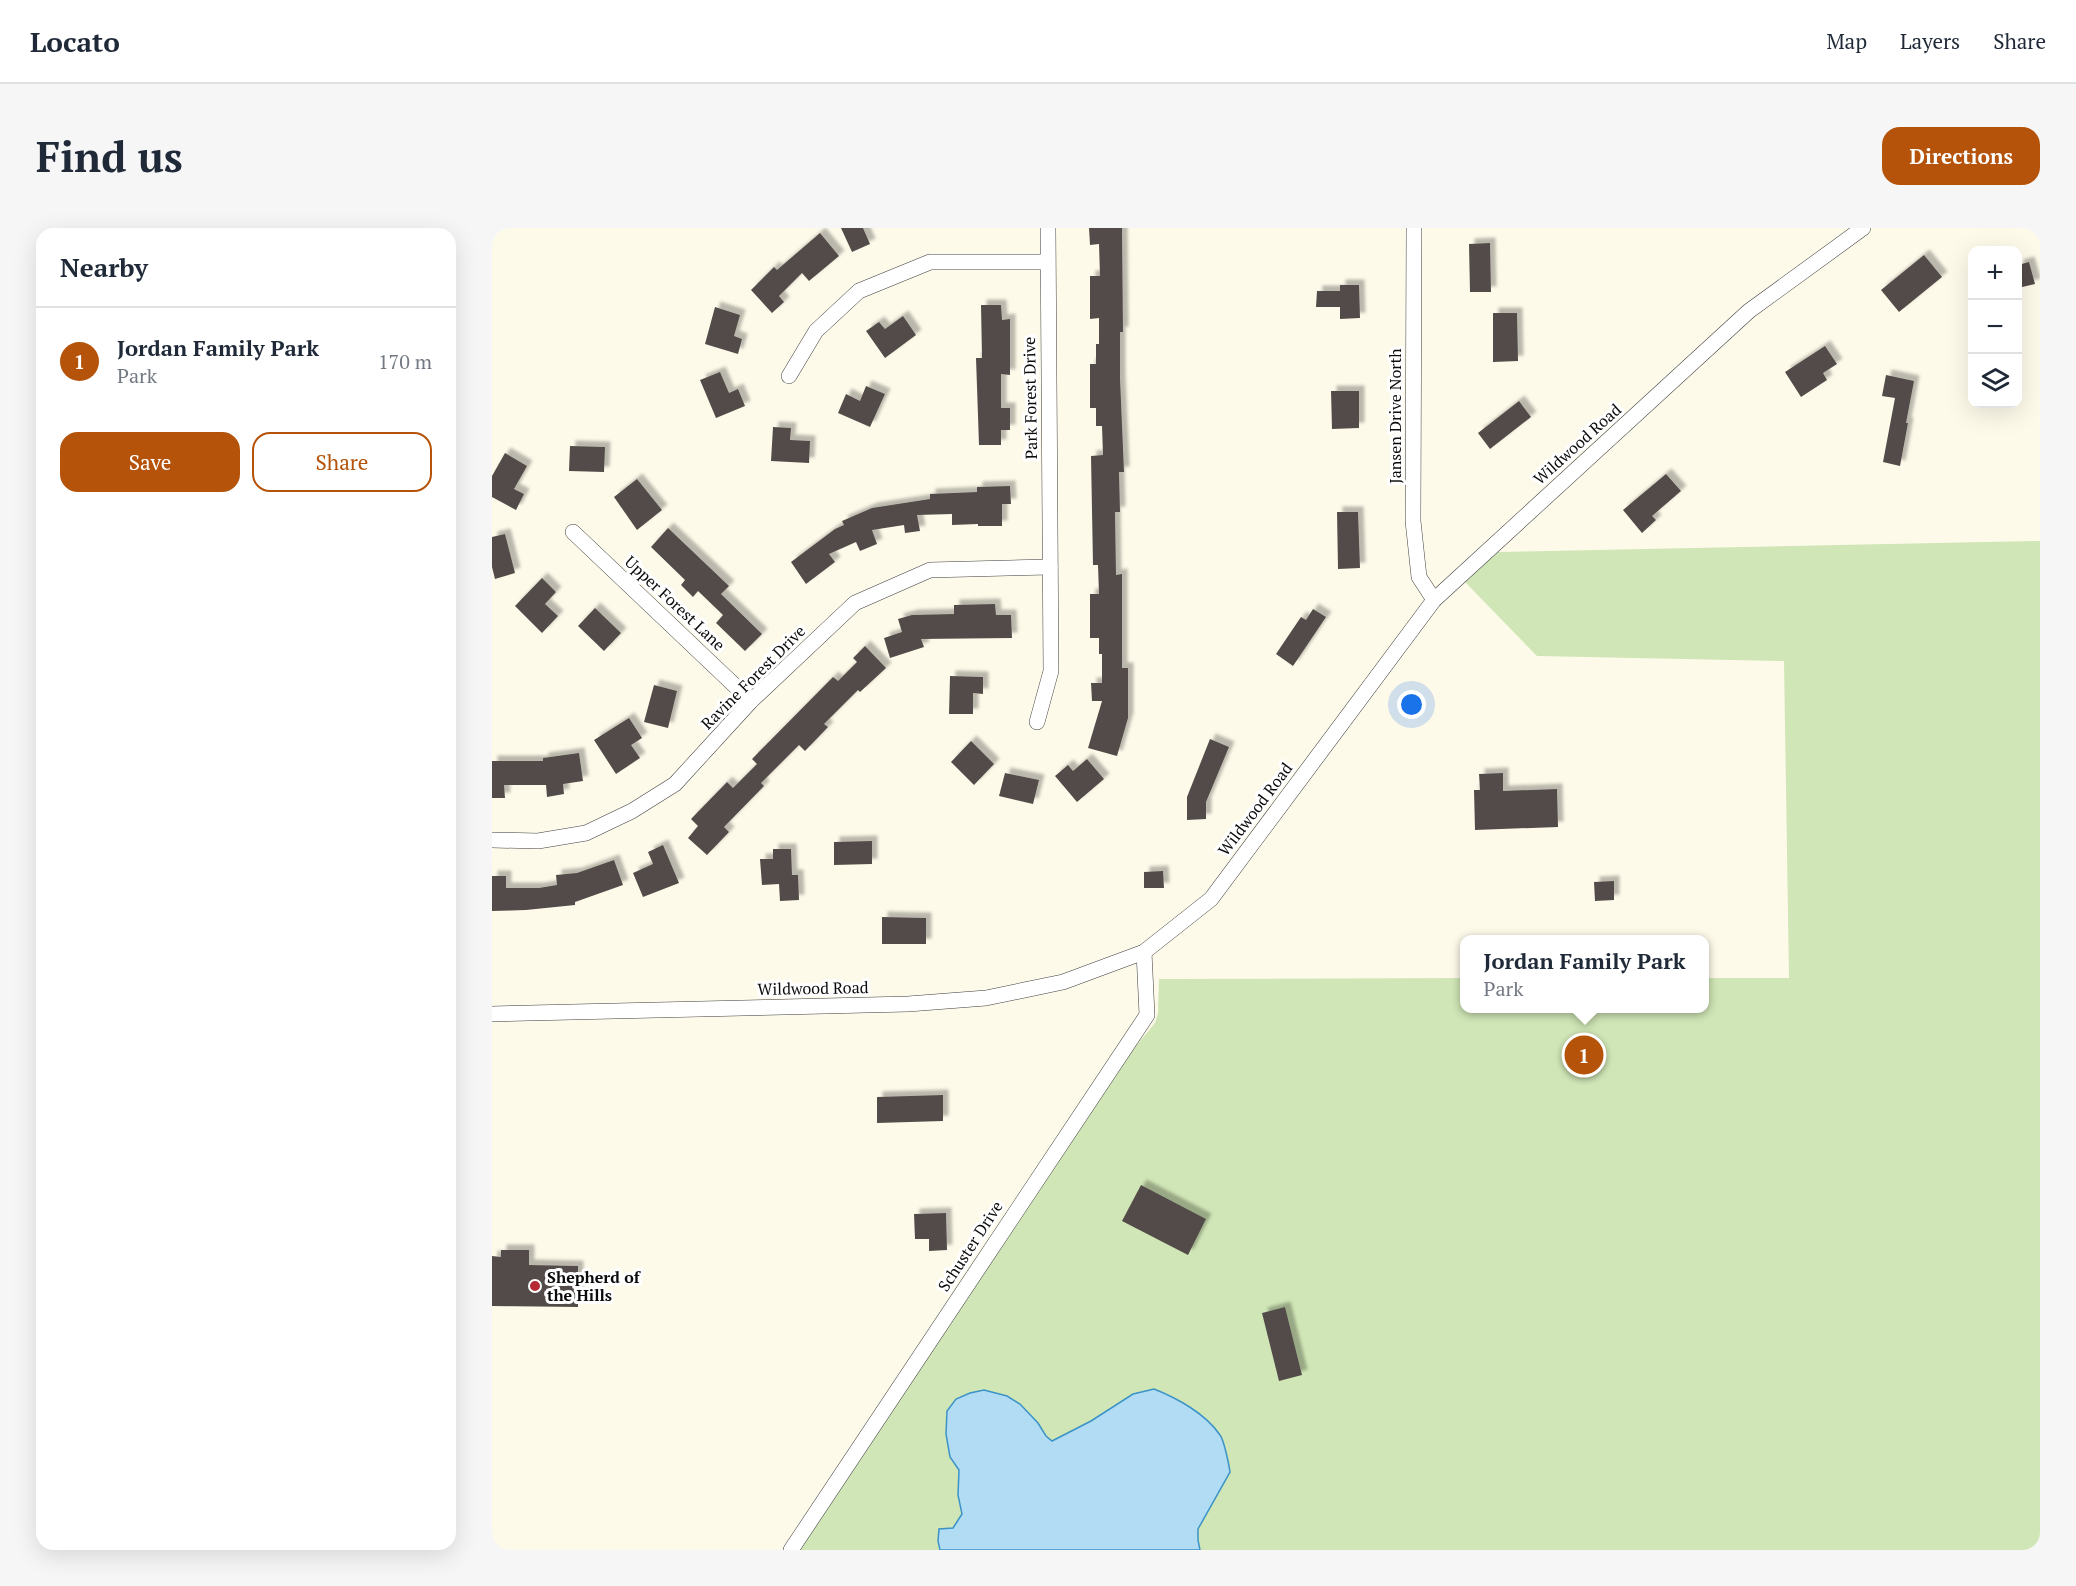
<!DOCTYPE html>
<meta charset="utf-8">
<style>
:root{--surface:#fff;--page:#f6f6f7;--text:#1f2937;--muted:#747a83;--line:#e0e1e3;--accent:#b45309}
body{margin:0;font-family:"PT Serif",serif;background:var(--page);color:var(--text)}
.controls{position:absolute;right:18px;top:18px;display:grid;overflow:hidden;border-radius:12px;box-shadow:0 6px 24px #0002}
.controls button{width:54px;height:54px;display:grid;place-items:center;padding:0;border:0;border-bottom:2px solid var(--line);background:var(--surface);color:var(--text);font:30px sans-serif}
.you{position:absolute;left:920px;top:477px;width:21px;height:21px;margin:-15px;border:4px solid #fff;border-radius:50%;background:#1a73e8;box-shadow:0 0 0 9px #1a73e833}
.badge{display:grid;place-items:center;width:39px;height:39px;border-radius:50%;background:var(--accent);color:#fff;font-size:20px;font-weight:700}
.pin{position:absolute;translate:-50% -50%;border:3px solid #fff;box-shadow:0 2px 6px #0006}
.popup{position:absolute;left:968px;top:707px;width:249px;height:78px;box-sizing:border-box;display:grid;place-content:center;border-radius:12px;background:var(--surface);filter:drop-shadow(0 2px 4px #0005);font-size:20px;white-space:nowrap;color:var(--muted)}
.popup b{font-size:22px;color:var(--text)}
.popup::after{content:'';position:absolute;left:50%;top:100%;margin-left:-12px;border:12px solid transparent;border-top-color:var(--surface)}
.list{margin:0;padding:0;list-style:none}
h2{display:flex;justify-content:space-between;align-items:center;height:78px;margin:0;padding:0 24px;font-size:26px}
h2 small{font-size:20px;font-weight:400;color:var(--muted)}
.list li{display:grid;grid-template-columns:39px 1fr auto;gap:18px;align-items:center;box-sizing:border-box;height:108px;padding:0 24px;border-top:2px solid var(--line)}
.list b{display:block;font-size:22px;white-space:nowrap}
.list p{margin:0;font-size:20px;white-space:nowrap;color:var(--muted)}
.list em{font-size:20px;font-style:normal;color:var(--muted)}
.actions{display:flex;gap:12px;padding:18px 24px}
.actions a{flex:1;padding:14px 0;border:2px solid var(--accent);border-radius:18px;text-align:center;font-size:21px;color:var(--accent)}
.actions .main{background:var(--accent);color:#fff}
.icon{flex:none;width:33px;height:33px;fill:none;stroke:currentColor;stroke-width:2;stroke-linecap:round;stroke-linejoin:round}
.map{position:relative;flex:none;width:1548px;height:1322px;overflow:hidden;border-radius:18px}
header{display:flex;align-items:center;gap:36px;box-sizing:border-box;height:84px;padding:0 30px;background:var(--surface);border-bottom:2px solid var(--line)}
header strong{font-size:28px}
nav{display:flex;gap:33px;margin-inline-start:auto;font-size:21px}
.intro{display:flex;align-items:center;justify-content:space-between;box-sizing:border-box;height:144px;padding:0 36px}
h1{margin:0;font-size:42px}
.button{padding:15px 27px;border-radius:18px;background:var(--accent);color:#fff;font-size:21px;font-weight:700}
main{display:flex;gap:36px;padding:0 36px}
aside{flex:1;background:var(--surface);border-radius:18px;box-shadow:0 6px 24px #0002}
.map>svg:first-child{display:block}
</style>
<header>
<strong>Locato</strong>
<nav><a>Map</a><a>Layers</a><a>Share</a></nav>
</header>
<div class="intro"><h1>Find us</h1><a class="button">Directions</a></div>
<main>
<aside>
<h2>Nearby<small></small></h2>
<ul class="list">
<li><span class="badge">1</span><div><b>Jordan Family Park</b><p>Park</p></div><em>170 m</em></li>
</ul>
<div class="actions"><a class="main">Save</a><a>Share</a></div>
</aside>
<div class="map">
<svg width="1548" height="1322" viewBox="0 0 1548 1322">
<defs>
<filter id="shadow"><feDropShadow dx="5.5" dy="-5.5" stdDeviation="1.5" flood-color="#0004"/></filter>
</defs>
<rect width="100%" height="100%" fill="#fefaea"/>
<!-- green -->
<polygon fill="#d0e6b6" points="1548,313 1548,1322 307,1322 628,837 663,795 666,785 667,751 972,750 972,780 1212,780 1212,750 1297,750 1292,433 1045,428 973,354 1006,324"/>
<!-- water -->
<path fill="#b1dcf3" stroke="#3b93c7" stroke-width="1.5" d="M662,1161c23,9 52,25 66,46 4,5 9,30 10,37l-32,57v11l2,10h-260l-2,-9 1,-12 14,-1 9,-14 -4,-19 1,-25 -9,-13 -4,-23 1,-23 9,-12 14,-6 14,-3 23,6 13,8 18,19 8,13 6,5 39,-20 42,-27z"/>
<!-- building -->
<g fill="#534c48" filter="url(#shadow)">
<polygon points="349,0 371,0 378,16 360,24"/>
<polygon points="597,0 630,0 631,104 628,104 628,150 632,244 627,244 628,284 623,284 624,347 630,346 630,440 636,440 636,490 625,528 596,520 610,473 600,473 599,455 610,455 610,426 607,426 607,410 598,410 598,366 607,366 606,337 601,337 599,228 611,227 610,198 604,198 604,180 598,180 598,136 604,136 604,116 607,116 607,90 598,91 598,48 608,48 607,16 598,17"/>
<polygon points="328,5 347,28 317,53 310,45 287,68 292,74 280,85 259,62 282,39 285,42"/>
<polygon points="998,15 999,64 978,64 977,16"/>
<polygon points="1432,27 1450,49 1407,84 1389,62"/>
<polygon points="1537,34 1543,56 1526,60 1526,37"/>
<polygon points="848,57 867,57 868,90 848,91 848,79 824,79 825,63 848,63"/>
<polygon points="489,77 509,77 510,92 518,91 518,147 509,146 509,180 518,180 518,202 509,202 509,217 487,217 484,130 490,130"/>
<polygon points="223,79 248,87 242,108 250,111 246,126 213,116"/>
<polygon points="1001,85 1025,85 1026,133 1001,134"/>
<polygon points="411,88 424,107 393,130 374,103 387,94 393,101"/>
<polygon points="1333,118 1345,136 1331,145 1335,152 1309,169 1293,144"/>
<polygon points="228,144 237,165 246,161 253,178 224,190 208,152"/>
<polygon points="1394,147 1422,153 1414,195 1416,195 1408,238 1391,234 1403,170 1390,168"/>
<polygon points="374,158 393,166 378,199 346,185 354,166 368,173"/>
<polygon points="839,163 867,163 867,200 840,201"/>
<polygon points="1027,173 1039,189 998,221 986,205"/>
<polygon points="281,199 299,200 298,212 318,213 317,235 279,233"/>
<polygon points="78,218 113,219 112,244 77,243"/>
<polygon points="13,225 35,238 22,261 32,266 24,282 0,269 0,248"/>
<polygon points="1174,246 1189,263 1160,288 1164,292 1150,305 1131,282"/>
<polygon points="145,251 170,282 145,302 122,269"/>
<polygon points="518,258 519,276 510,276 510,298 486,298 486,296 460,297 460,286 425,287 428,303 413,305 412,297 380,302 385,316 368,323 364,314 337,326 343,334 314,356 299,334 343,301 352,297 350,293 380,280 438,271 438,266 485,264 485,259"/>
<polygon points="845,284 866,284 868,340 846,341"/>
<polygon points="176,300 237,358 229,366 270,406 253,423 224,395 231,387 206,363 201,369 189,357 193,352 159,319"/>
<polygon points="13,306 23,345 3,351 0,339 0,309"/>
<polygon points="50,350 64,364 53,376 66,388 50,405 23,378"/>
<polygon points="503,376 504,387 519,387 520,410 429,411 432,419 398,430 392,410 410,404 406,391 420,387 462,386 462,377"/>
<polygon points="103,380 129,405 112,423 86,398"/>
<polygon points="821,381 834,389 801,438 784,426 809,389 814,392"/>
<polygon points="373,418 394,440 368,464 366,462 332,496 336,499 313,523 307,517 269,555 272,558 232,599 237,604 215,627 196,610 206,598 199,591 235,554 241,560 265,536 260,531 341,449 346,453 365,434 361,430"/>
<polygon points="458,448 491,449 491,466 481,465 481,486 457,486"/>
<polygon points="162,457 185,463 176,500 152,494"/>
<polygon points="137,490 150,510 139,517 148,530 124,546 102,512"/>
<polygon points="718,511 737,519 714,574 714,591 695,592 695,569"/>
<polygon points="479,513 502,536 482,557 459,534"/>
<polygon points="87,525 91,553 71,556 72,566 55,569 54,557 12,557 13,570 0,570 0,533 51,533 51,530"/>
<polygon points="595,531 612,551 585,574 563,548 576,537 581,543"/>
<polygon points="513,545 547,552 541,576 507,568"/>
<polygon points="1011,545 1011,563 1065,561 1066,599 983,602 982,562 988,562 987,546"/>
<polygon points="380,613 380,636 342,637 342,614"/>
<polygon points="171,617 187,655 151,669 141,645 161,636 156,624"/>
<polygon points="281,621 299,621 300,647 306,647 307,672 288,673 287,656 270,657 268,631 281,631"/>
<polygon points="122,632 131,657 83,674 83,677 34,682 0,683 0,648 14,648 14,660 47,660 65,657 64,647 85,645"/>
<polygon points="671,643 672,660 652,660 652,644"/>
<polygon points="1122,653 1122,672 1103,673 1102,654"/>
<polygon points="390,689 434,690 434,716 390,716"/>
<polygon points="451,867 451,893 385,895 385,869"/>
<polygon points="649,957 714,991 696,1027 630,993"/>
<polygon points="454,985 455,1022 437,1023 437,1011 423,1011 422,986"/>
<polygon points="9,1022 37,1022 37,1037 86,1038 86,1079 0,1078 0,1028 9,1029"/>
<polygon points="793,1079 810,1147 787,1153 770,1085"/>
</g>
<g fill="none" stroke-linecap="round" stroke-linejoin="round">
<!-- minor casing -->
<g stroke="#3e3e3e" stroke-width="16">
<g id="minor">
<polyline points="922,0 921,293 927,349 942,372"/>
<polyline points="297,148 324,103 367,63 438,34 555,34"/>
<polyline points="81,304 259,473"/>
<polyline points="545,494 559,443 556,0"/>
<polyline points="0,612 46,613 94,605 140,583 183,556 259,473 363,375 438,342 558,339"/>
<polyline points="0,786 416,776 494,770 571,754 652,724 719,671 942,372 1257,83 1371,0"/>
<polyline points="299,1322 655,787 652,724"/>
</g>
</g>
<!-- minor -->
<use href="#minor" stroke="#fff" stroke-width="15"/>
</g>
<!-- markers -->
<circle fill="#b52a34" stroke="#fff" stroke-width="2" cx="43" cy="1058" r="6"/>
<g text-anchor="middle" stroke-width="6" stroke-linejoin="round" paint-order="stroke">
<!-- street labels -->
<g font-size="16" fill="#0b0b0b" stroke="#fff">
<text transform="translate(538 170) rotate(-91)" y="6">Park Forest Drive</text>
<text transform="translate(903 188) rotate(-90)" y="6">Jansen Drive North</text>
<text transform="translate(1085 216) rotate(-42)" y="6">Wildwood Road</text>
<text transform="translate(183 375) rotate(43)" y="6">Upper Forest Lane</text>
<text transform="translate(261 449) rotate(-45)" y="6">Ravine Forest Drive</text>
<text transform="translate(763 581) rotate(-53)" y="6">Wildwood Road</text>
<text transform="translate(321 760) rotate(-1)" y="6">Wildwood Road</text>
<text transform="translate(478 1018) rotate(-57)" y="6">Schuster Drive</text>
</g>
<!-- poi labels -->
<g font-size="16" font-weight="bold" fill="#0b0b0b" stroke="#fff" text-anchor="start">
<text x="55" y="1055">Shepherd of<tspan x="55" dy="18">the Hills</tspan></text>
</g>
</g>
</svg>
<div class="controls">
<button>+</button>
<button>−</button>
<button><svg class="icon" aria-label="layers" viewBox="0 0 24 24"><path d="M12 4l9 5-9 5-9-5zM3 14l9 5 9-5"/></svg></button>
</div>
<div class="you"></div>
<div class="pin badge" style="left:1092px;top:827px">1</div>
<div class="popup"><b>Jordan Family Park</b>Park</div>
</div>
</main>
